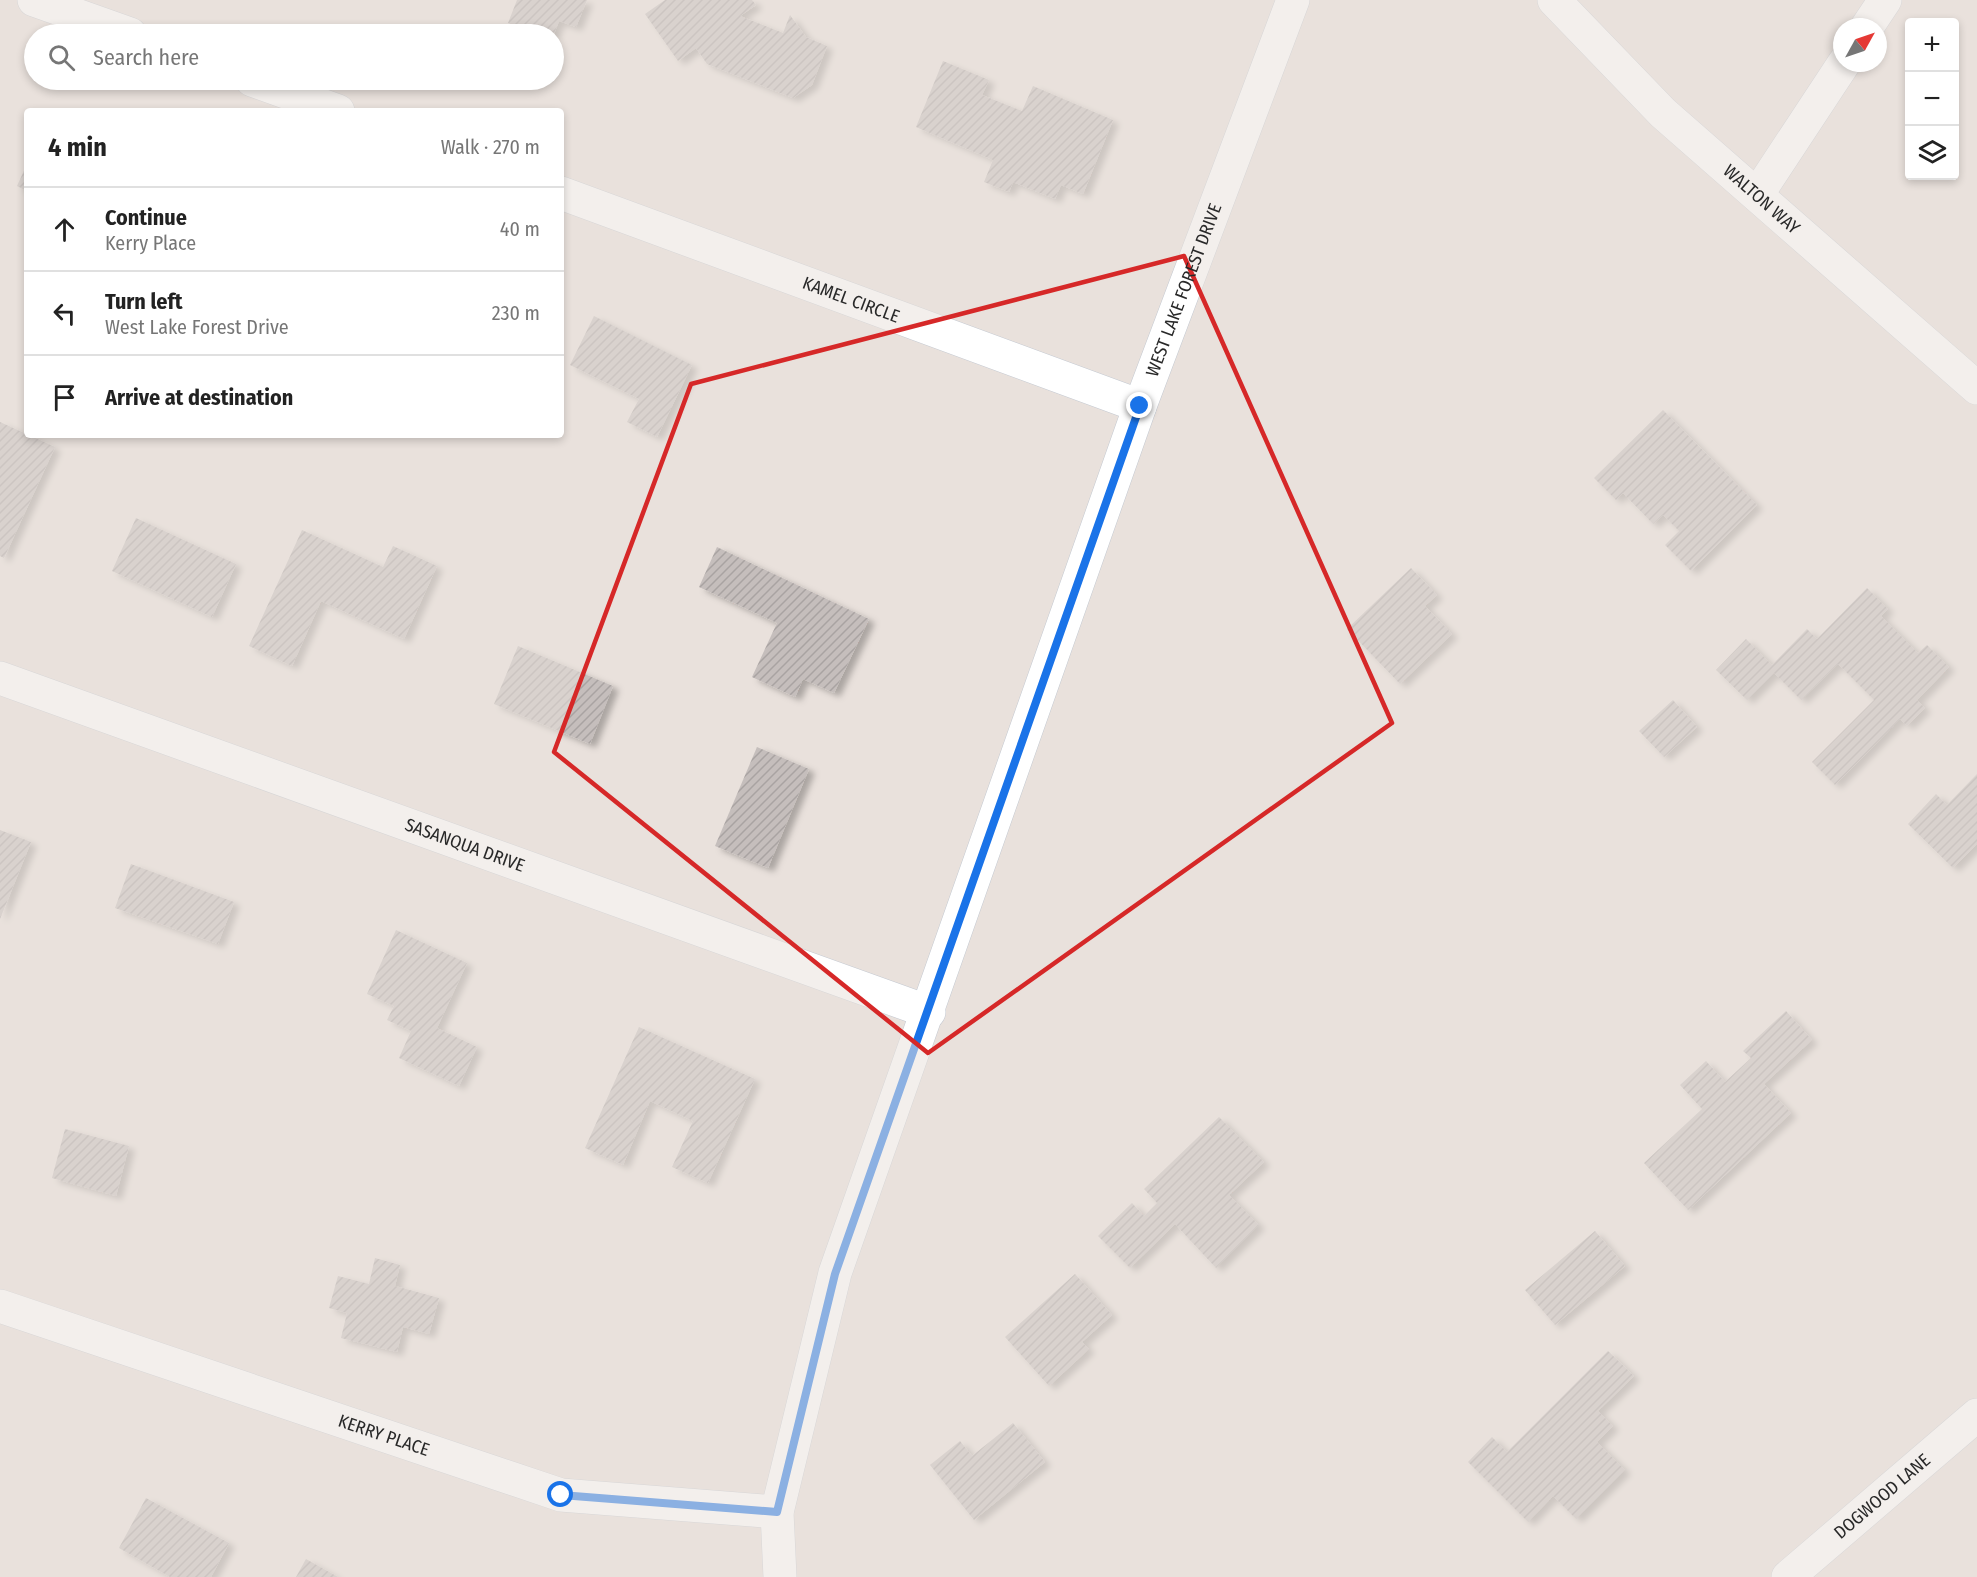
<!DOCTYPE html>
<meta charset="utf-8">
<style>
:root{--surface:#fff;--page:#f6f6f6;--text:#222;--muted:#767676;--line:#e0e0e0}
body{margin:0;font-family:"Fira Sans Condensed",sans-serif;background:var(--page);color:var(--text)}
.controls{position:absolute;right:18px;top:18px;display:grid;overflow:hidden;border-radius:6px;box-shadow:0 3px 9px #0003}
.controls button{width:54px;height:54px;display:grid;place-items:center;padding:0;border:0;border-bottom:2px solid var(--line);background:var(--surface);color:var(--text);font:30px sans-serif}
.compass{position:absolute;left:1833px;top:18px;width:54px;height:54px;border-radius:50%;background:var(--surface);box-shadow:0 3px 9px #0003;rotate:50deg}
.stop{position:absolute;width:18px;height:18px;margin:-14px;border:4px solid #1a73e8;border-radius:50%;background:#fff}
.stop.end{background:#1a73e8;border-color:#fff;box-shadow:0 2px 6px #0008}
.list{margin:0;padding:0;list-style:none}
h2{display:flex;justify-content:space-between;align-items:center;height:78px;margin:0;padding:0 24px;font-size:26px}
h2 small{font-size:20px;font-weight:400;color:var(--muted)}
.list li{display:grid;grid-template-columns:39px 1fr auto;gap:18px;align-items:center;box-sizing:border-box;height:84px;padding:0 24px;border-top:2px solid var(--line)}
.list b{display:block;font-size:22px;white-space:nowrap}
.list p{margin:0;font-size:20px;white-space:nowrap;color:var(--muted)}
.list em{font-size:20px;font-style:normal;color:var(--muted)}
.icon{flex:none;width:33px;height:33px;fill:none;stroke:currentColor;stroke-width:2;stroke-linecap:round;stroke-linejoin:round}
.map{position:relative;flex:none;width:1977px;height:1577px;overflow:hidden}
.search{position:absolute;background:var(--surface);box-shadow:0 3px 9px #0003;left:24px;top:24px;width:540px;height:66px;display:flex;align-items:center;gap:15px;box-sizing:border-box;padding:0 21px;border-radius:33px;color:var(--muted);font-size:22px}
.panel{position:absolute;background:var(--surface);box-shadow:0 3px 9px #0003;left:24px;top:108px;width:540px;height:330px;border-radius:6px}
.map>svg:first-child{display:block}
</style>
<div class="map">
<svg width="1977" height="1577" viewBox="0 0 1977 1577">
<defs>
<pattern id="building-hatch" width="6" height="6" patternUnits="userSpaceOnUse" patternTransform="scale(1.5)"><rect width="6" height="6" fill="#c5bebc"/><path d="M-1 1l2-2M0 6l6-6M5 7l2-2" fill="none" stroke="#a9a3a2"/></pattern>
<filter id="shadow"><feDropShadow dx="6" dy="4" stdDeviation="3" flood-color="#0004"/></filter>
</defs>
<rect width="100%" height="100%" fill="#e9e1dc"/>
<!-- building -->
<g fill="url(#building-hatch)" filter="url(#shadow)">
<polygon points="517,0 587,0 576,27 559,21 554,34 536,34 508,23"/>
<polygon points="665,0 752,0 756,5 740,16 783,33 790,15 806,37 827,46 812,85 793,98 707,64 696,48 678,61 645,14"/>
<polygon points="943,61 989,80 982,95 1022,111 1033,86 1113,120 1083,194 1061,185 1055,199 1013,182 1009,192 984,182 993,160 916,127"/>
<polygon points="27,164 27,191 17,186"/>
<polygon points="594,316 692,365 657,437 627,422 639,399 570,365"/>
<polygon points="1663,410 1757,505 1691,571 1665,545 1679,531 1663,515 1653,524 1623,493 1616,500 1594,478"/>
<polygon points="0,422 55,447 4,558 0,556"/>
<polygon points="136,518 236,564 212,617 112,571"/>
<polygon points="302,530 383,567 393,546 437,566 404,639 321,601 292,666 249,646"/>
<polygon points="717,547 869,619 834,693 803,679 795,697 752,677 777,623 699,587"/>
<polygon points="1411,568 1437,595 1425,606 1452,634 1400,684 1347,629"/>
<polygon points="1867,588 1888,609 1881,616 1918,653 1927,645 1949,667 1917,700 1925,708 1907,726 1900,719 1835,785 1812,762 1874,700 1838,664 1801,700 1774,673 1747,700 1716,670 1746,639 1772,665 1807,629 1817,639"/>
<polygon points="518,646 613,686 590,744 494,704"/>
<polygon points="1673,700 1697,727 1664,757 1639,731"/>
<polygon points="757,747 809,769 768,868 715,846"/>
<polygon points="1977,774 1977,844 1953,868 1908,824 1936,794 1947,805"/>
<polygon points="0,830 31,842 0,919"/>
<polygon points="131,864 234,902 218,944 115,908"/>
<polygon points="396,930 467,963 437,1028 477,1047 459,1086 399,1058 411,1031 387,1020 394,1006 367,994"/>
<polygon points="1786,1011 1812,1040 1764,1084 1791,1113 1688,1210 1644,1163 1702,1109 1680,1085 1706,1061 1725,1082 1751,1058 1743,1051"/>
<polygon points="639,1027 755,1079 708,1183 672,1167 693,1121 650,1101 623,1165 585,1148"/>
<polygon points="1219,1117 1264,1162 1229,1195 1259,1225 1216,1268 1175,1224 1130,1268 1098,1236 1132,1203 1144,1216 1157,1203 1144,1189"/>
<polygon points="65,1129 129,1146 116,1196 52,1178"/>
<polygon points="1595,1231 1625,1266 1555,1325 1525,1290"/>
<polygon points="375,1258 400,1265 395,1286 439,1298 429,1334 403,1327 397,1352 341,1338 347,1313 329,1308 338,1276 369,1284"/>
<polygon points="1075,1274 1112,1315 1082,1342 1089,1349 1049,1386 1005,1337"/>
<polygon points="1608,1351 1634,1376 1598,1411 1613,1426 1597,1442 1625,1470 1576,1519 1553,1496 1528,1522 1468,1462 1492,1437 1507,1452"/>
<polygon points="1013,1423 1045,1462 974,1520 930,1465 960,1441 972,1456"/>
<polygon points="146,1498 229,1543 211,1577 170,1577 119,1548"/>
<polygon points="306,1559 338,1577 296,1577"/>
</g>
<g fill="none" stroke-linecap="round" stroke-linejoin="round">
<!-- minor casing -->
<g stroke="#c4c9d1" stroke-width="34">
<g id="minor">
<polyline points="34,0 130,34"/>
<polyline points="1867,27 1885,0"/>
<polyline points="252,80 338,111"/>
<path id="s1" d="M561,193l579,213"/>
<polyline points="1757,195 1844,63"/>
<path id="s2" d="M0,678l929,334"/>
<path id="s3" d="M0,1306l561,189 216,17"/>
<path id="s4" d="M1788,1577l189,-162"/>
</g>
</g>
<!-- tertiary casing -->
<g stroke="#c4c9d1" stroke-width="34">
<g id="tertiary">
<path id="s5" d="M780,1577l-3,-65 58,-239 305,-867 153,-406"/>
</g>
</g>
<!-- secondary casing -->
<g stroke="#c4c9d1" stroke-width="34">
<g id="secondary">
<path id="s6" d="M1554,0l109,113 314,275"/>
</g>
</g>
<!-- minor -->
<use href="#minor" stroke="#fff" stroke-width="33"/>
<!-- tertiary -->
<use href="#tertiary" stroke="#fff" stroke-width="33"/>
<!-- secondary -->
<use href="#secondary" stroke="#fff" stroke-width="33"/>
</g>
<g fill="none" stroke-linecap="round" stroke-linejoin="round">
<!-- route -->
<polyline stroke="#1a73e8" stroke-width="8" points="561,1495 777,1512 835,1274 1140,406"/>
</g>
<!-- marked area -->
<path d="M0 0H1977V1577H0ZM1184,256l208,467 -464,330 -374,-301 137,-368z" fill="#e9e1dc" fill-opacity=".55" fill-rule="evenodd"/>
<path fill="none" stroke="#d62828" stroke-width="4.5" stroke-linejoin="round" d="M1184,256l208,467 -464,330 -374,-301 137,-368z"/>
<g text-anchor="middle" stroke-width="4.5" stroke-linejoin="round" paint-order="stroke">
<!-- street labels -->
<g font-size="18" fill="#292929" stroke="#fff">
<text dy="6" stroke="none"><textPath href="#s6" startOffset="288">WALTON WAY</textPath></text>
<text dy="6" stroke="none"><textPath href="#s5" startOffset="1354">WEST LAKE FOREST DRIVE</textPath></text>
<text dy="6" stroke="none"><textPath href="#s1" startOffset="309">KAMEL CIRCLE</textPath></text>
<text dy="6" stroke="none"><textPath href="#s2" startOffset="494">SASANQUA DRIVE</textPath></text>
<text dy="6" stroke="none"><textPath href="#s3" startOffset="405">KERRY PLACE</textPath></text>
<text dy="6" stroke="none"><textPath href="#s4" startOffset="124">DOGWOOD LANE</textPath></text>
</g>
</g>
</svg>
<div class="controls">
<button>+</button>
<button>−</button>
<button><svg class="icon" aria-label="layers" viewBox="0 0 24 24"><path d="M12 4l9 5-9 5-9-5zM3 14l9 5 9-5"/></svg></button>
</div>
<svg class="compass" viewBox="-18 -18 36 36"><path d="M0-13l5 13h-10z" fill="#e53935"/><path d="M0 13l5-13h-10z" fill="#767676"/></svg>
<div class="stop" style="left:561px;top:1495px"></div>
<div class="stop end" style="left:1140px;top:406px"></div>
<div class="search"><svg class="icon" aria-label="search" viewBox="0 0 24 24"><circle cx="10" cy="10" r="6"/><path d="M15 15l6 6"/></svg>Search here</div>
<section class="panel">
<h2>4 min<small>Walk · 270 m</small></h2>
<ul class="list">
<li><svg class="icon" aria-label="ahead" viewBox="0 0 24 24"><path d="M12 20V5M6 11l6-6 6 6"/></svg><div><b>Continue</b><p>Kerry Place</p></div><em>40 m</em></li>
<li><svg class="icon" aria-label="left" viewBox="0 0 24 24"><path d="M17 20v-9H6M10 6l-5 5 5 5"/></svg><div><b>Turn left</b><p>West Lake Forest Drive</p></div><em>230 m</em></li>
<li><svg class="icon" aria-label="arrive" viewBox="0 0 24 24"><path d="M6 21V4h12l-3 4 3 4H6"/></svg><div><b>Arrive at destination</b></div></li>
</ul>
</section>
</div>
